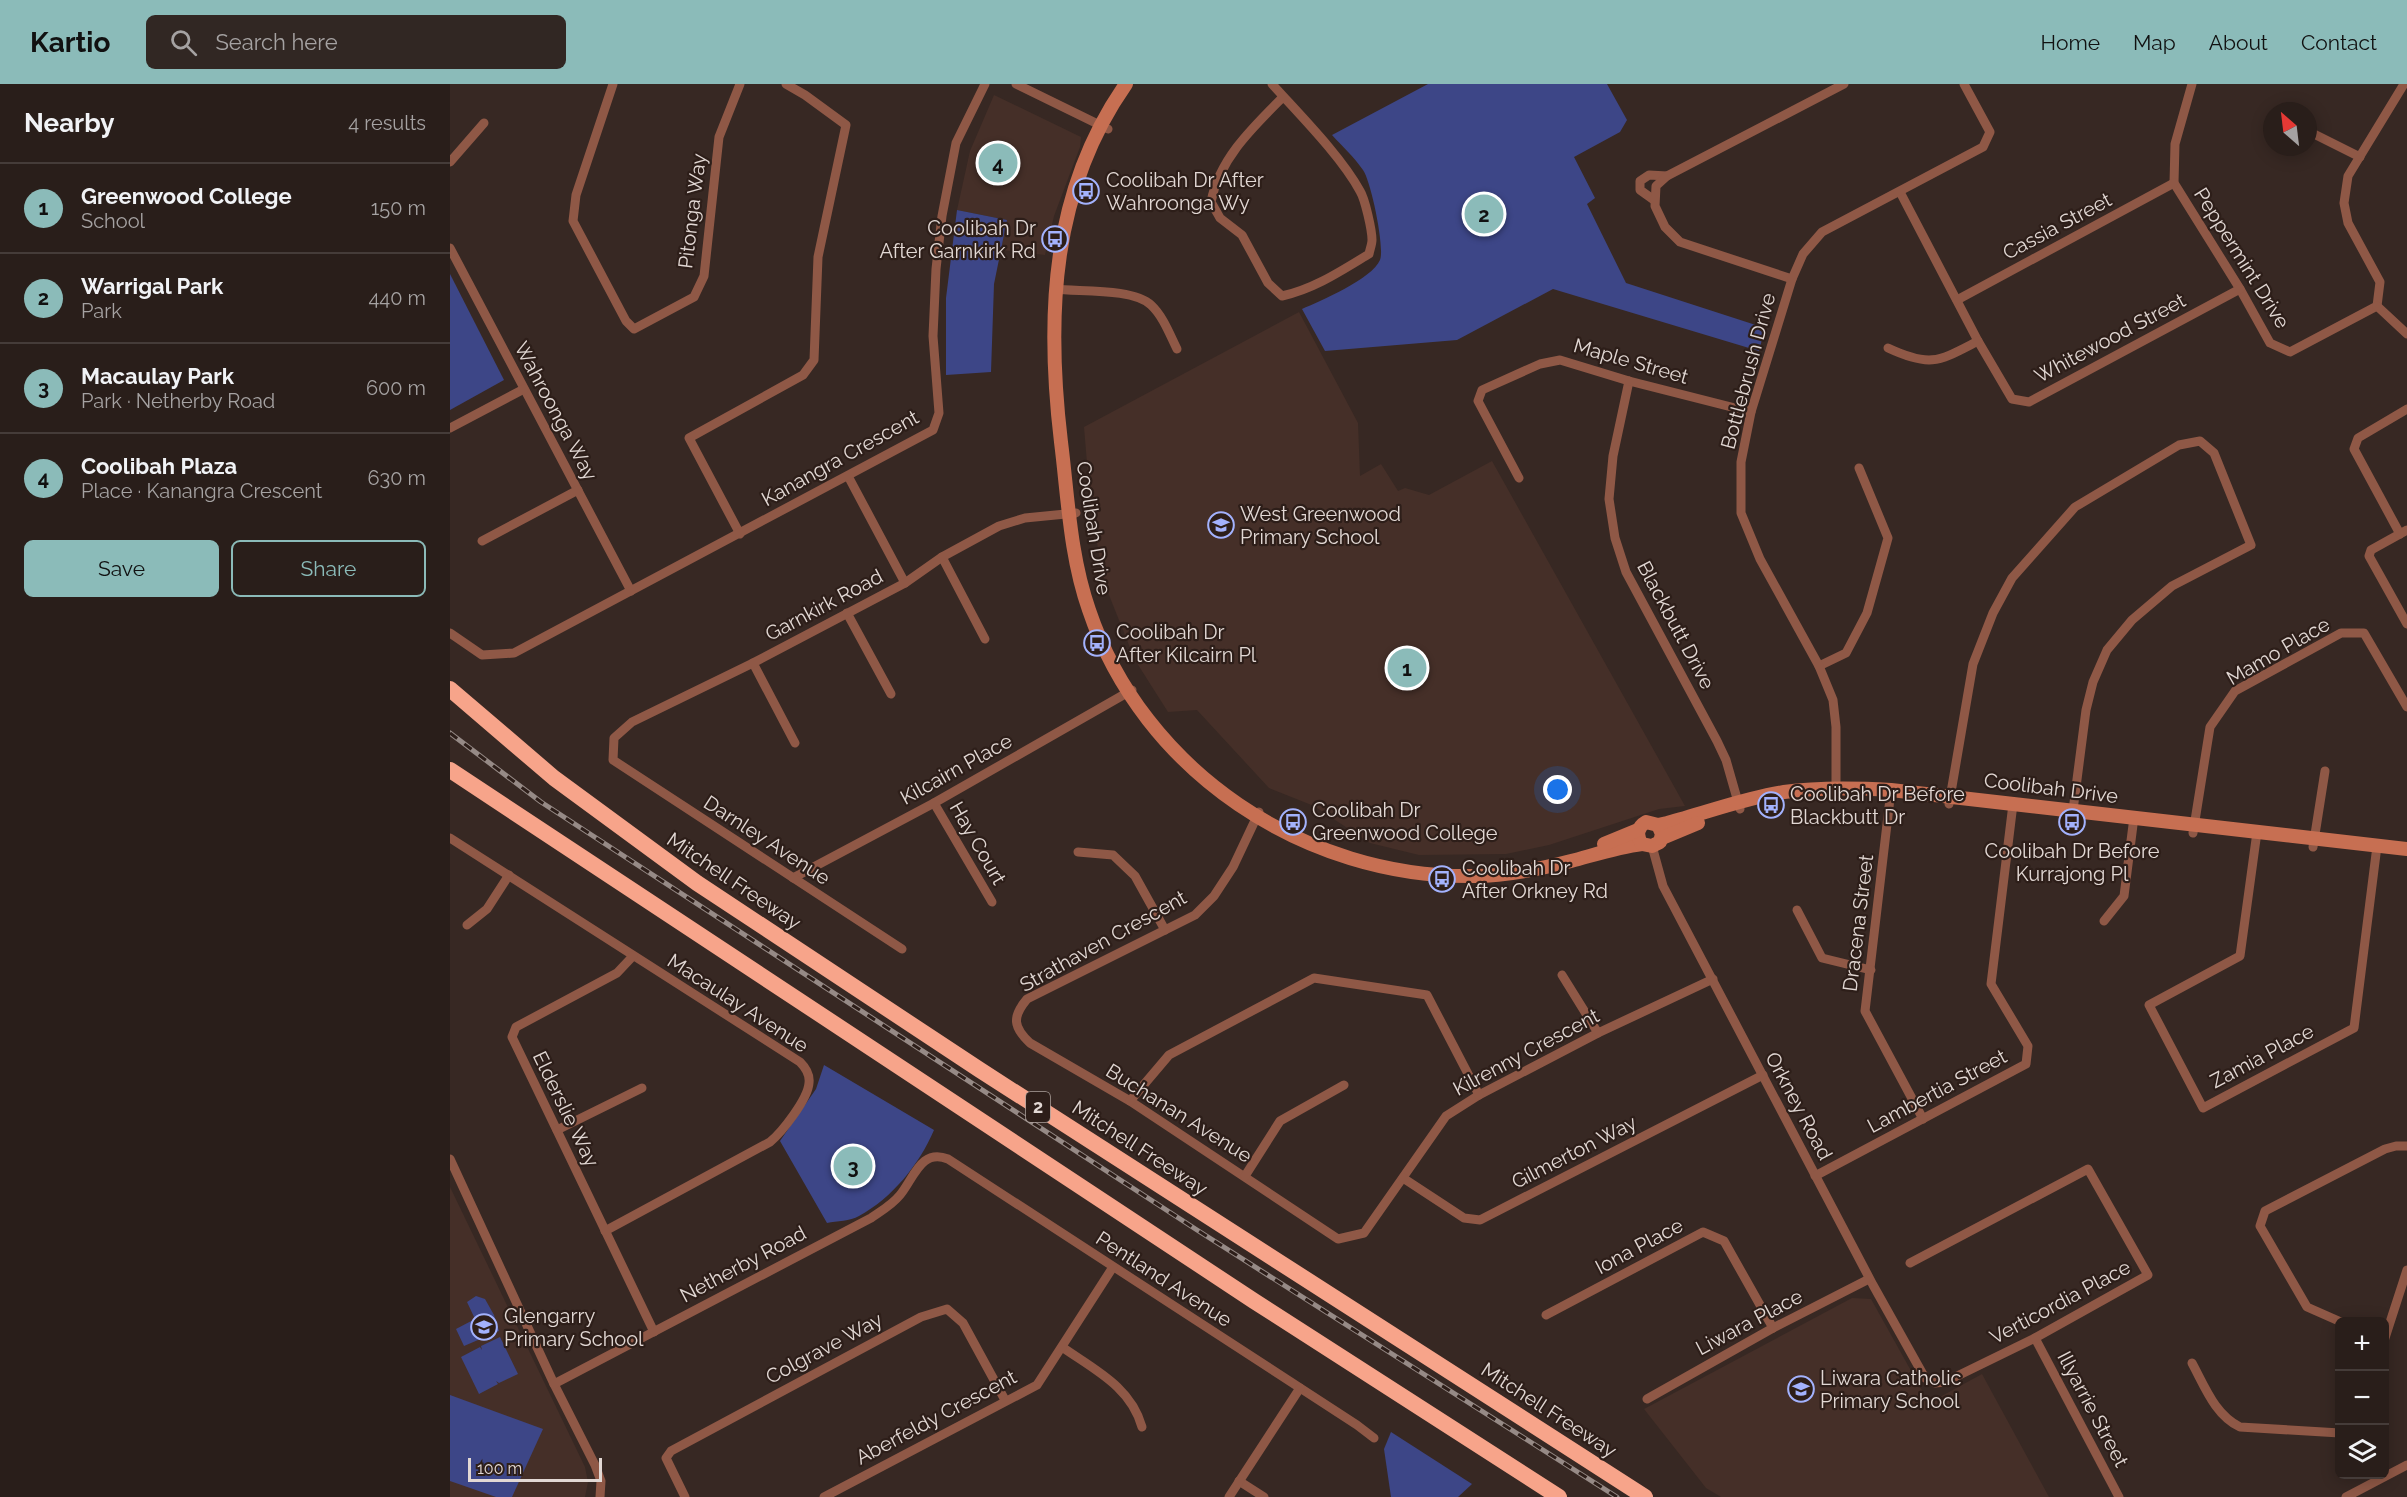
<!DOCTYPE html>
<meta charset="utf-8">
<style>
:root{--surface:#291e1a;--page:#312723;--text:#f1f3f6;--muted:#a5a2a2;--line:#453c39;--accent:#8bbbb9}
body{margin:0;font-family:Raleway,sans-serif;background:var(--page);color:var(--text)}
.controls{position:absolute;right:18px;bottom:18px;display:grid;overflow:hidden;border-radius:9px;box-shadow:0 3px 15px #0003}
.controls button{width:54px;height:54px;display:grid;place-items:center;padding:0;border:0;border-bottom:2px solid var(--line);background:var(--surface);color:var(--text);font:30px sans-serif}
.compass{position:absolute;left:1813px;top:18px;width:54px;height:54px;border-radius:50%;background:var(--surface);box-shadow:0 3px 15px #0003;rotate:332deg}
.scale{position:absolute;left:18px;bottom:15px;width:134px;box-sizing:border-box;padding-left:6px;border:3px solid #e2d8d4;border-top:0;font-size:16px;line-height:21px;white-space:nowrap;color:#e2d8d4;-webkit-text-stroke:4px #2d1e19;paint-order:stroke}
.you{position:absolute;left:1108px;top:706px;width:21px;height:21px;margin:-15px;border:4px solid #fff;border-radius:50%;background:#1a73e8;box-shadow:0 0 0 9px #1a73e833}
.badge{display:grid;place-items:center;width:39px;height:39px;border-radius:50%;background:var(--accent);color:#111;font-size:20px;font-weight:700}
.pin{position:absolute;translate:-50% -50%;border:3px solid #fff;box-shadow:0 2px 6px #0006}
.list{margin:0;padding:0;list-style:none}
h2{display:flex;justify-content:space-between;align-items:center;height:78px;margin:0;padding:0 24px;font-size:26px}
h2 small{font-size:20px;font-weight:400;color:var(--muted)}
.list li{display:grid;grid-template-columns:39px 1fr auto;gap:18px;align-items:center;box-sizing:border-box;height:90px;padding:0 24px;border-top:2px solid var(--line)}
.list b{display:block;font-size:22px;white-space:nowrap}
.list p{margin:0;font-size:20px;white-space:nowrap;color:var(--muted)}
.list em{font-size:20px;font-style:normal;color:var(--muted)}
.actions{display:flex;gap:12px;padding:18px 24px}
.actions a{flex:1;padding:14px 0;border:2px solid var(--accent);border-radius:9px;text-align:center;font-size:21px;color:var(--accent)}
.actions .main{background:var(--accent);color:#111}
.icon{flex:none;width:33px;height:33px;fill:none;stroke:currentColor;stroke-width:2;stroke-linecap:round;stroke-linejoin:round}
.map{position:relative;flex:none;width:1957px;height:1413px;overflow:hidden}
header{display:flex;align-items:center;gap:36px;box-sizing:border-box;height:84px;padding:0 30px;background:var(--accent);color:#111}
header strong{font-size:28px}
nav{display:flex;gap:33px;margin-inline-start:auto;font-size:21px}
.search{width:420px;height:54px;background:var(--page);display:flex;align-items:center;gap:15px;box-sizing:border-box;padding:0 21px;border-radius:9px;color:var(--muted);font-size:22px}
main{display:flex}
aside{flex:1;background:var(--surface)}
.map>svg:first-child{display:block}
</style>
<header>
<strong>Kartio</strong>
<div class="search"><svg class="icon" aria-label="search" viewBox="0 0 24 24"><circle cx="10" cy="10" r="6"/><path d="M15 15l6 6"/></svg>Search here</div>
<nav><a>Home</a><a>Map</a><a>About</a><a>Contact</a></nav>
</header>
<main>
<aside>
<h2>Nearby<small>4 results</small></h2>
<ul class="list">
<li><span class="badge">1</span><div><b>Greenwood College</b><p>School</p></div><em>150 m</em></li>
<li><span class="badge">2</span><div><b>Warrigal Park</b><p>Park</p></div><em>440 m</em></li>
<li><span class="badge">3</span><div><b>Macaulay Park</b><p>Park · Netherby Road</p></div><em>600 m</em></li>
<li><span class="badge">4</span><div><b>Coolibah Plaza</b><p>Place · Kanangra Crescent</p></div><em>630 m</em></li>
</ul>
<div class="actions"><a class="main">Save</a><a>Share</a></div>
</aside>
<div class="map">
<svg width="1957" height="1413" viewBox="0 0 1957 1413">
<rect width="100%" height="100%" fill="#372823"/>
<!-- built -->
<g fill="#452f28">
<polygon points="544,11 631,53 630,63 604,132 595,171 551,166 557,136 507,126 520,67"/>
<polygon points="849,228 908,339 910,392 931,380 948,407 955,404 979,411 1042,377 1235,722 1209,725 1099,761 1056,770 969,771 920,759 864,722 819,704 747,626 718,628 685,576 655,501 641,427 634,343"/>
<polygon points="0,1103 135,1383 138,1398 135,1413 0,1413"/>
<polygon points="1402,1214 1421,1215 1479,1319 1532,1290 1599,1413 1271,1413 1256,1404 1194,1325"/>
</g>
<!-- green -->
<g fill="#3d4687">
<path d="M978,0h179l20,36 -7,12 -46,25 21,41 -8,6 39,79 139,45 -6,23 -206,-62 -96,51 -132,11 -23,-42c18,-8 70,-30 78,-49 5,-12 -9,-79 -17,-90 -9,-13 -21,-24 -31,-35z"/>
<polygon points="507,126 557,136 544,200 541,288 496,291 496,214"/>
<polygon points="0,190 54,296 0,326"/>
<path d="M374,981l110,65c-15,35 -42,68 -75,86 -9,5 -22,5 -32,7l-47,-82 36,-52z"/>
<polygon points="26,1212 35,1215 44,1231 49,1247 14,1262 6,1245 25,1235 17,1218"/>
<polygon points="50,1253 68,1290 49,1299 46,1297 48,1300 29,1310 11,1273 30,1263 32,1266 31,1262"/>
<polygon points="0,1311 93,1345 62,1413 46,1413 0,1397"/>
<polygon points="941,1348 1022,1400 1008,1413 941,1413 934,1365"/>
</g>
<g fill="none" stroke-linecap="round" stroke-linejoin="round">
<!-- street -->
<g stroke="#8f5846" stroke-width="9">
<polyline points="163,0 126,111 123,137 176,237 184,245 244,213 254,192 269,53 290,0"/>
<polyline points="566,0 658,45"/>
<path d="M822,0c27,30 69,72 88,107 5,8 12,39 12,49 0,4 -2,9 -3,14 -28,17 -55,35 -87,42l-14,-13 -26,-48 -22,-17 -9,-16c8,-43 42,-75 72,-105"/>
<polyline points="1742,0 1725,60 1724,99 1790,205 1820,259 1840,268 1927,222 1930,198 1898,139 1894,119 1898,92 1954,0"/>
<polyline points="1858,47 1910,73"/>
<polyline points="0,78 34,39"/>
<polyline points="1450,108 1528,257 1562,315 1579,318 1790,205"/>
<polyline points="1204,116 1190,106 1190,97 1199,91 1217,92"/>
<polyline points="0,164 181,507"/>
<polyline points="1342,195 1230,158 1215,143 1205,122 1206,102 1217,92 1394,0"/>
<path d="M605,205c25,3 78,-1 96,16 12,11 19,30 26,44"/>
<polyline points="1507,216 1724,99"/>
<polyline points="1927,222 1957,250"/>
<path d="M1438,264c43,20 51,13 90,-7"/>
<polyline points="1179,297 1163,372 1159,415 1165,454 1176,488 1267,657 1276,676 1290,725"/>
<polyline points="0,344 74,305"/>
<polyline points="398,392 455,499"/>
<polyline points="1069,394 1028,317 1032,306 1090,280 1110,276 1179,297 1301,328"/>
<polyline points="1957,446 1921,466 1919,472 1957,540"/>
<polyline points="290,450 239,354 353,291 364,276 368,173 396,41 355,11 336,0"/>
<polyline points="1950,450 1904,365 1908,354 1957,325"/>
<polyline points="32,457 128,406"/>
<polyline points="492,473 535,555"/>
<polyline points="397,529 441,610"/>
<polyline points="0,549 32,571 64,569 483,346 489,329 483,252 486,185 492,132 506,59 535,0"/>
<polyline points="303,579 345,659"/>
<polyline points="1369,582 1396,569 1417,529 1438,454 1409,384"/>
<polyline points="1441,706 1415,927 1473,1035"/>
<polyline points="1386,712 1386,643 1383,616 1369,582 1310,475 1291,429 1291,378 1301,328 1342,195 1353,170 1372,148 1533,63 1540,48 1514,0"/>
<polyline points="484,719 542,818"/>
<polyline points="1499,720 1523,580 1543,529 1562,494 1625,423 1729,361 1750,357 1764,369 1801,461 1722,502 1682,536 1657,566 1643,598 1636,626 1622,734"/>
<path d="M809,728l-26,55 -19,29 -19,19 -168,84c-15,18 -14,28 3,44l100,58 208,138 26,-6 82,-117 33,-21 119,-62 115,-54"/>
<polyline points="1807,748 1790,872 1699,921 1753,1024 1904,944 1927,762"/>
<polyline points="1743,749 1760,643 1785,607 1891,549 1914,549 1957,623"/>
<path d="M0,754l350,224c6,6 10,13 9,21 -1,16 -27,49 -39,59l-165,89"/>
<polyline points="1202,762 1213,802 1423,1201 1475,1294 1485,1299 1495,1298 1585,1254 1698,1191 1638,1085 1460,1179"/>
<polyline points="1863,763 1875,687"/>
<polyline points="628,768 663,771 685,792 715,846"/>
<polyline points="343,794 484,719 682,606"/>
<polyline points="1347,826 1372,874 1421,886"/>
<polyline points="1654,837 1674,812 1684,733"/>
<polyline points="17,841 37,825 59,791"/>
<polyline points="452,865 163,676 164,654 182,638 303,579 455,499 492,473 549,442 575,434 626,429"/>
<polyline points="183,872 167,889 66,943 62,953 204,1248"/>
<polyline points="1112,891 1148,949"/>
<polyline points="680,1017 719,971 864,894 977,911 1029,1011"/>
<polyline points="107,1046 192,1004"/>
<polyline points="0,1075 104,1300 145,1381 151,1397 150,1413"/>
<polyline points="795,1092 830,1037 894,1001"/>
<polyline points="1365,1092 1576,980 1578,962 1541,900 1563,720"/>
<polyline points="953,1094 1014,1134 1030,1136 1313,991"/>
<polyline points="1096,1231 1253,1148 1274,1157 1323,1244"/>
<polyline points="1891,1238 1857,1223 1810,1142 1815,1127 1935,1065 1946,1062 1957,1062"/>
<polyline points="1585,1254 1669,1413"/>
<polyline points="1934,1257 1957,1186"/>
<path d="M612,1263c33,23 69,40 80,80"/>
<path d="M1742,1279c13,24 23,52 48,64l100,6"/>
<path d="M104,1300l317,-166c10,-7 21,-13 29,-23 14,-17 21,-47 48,-36l409,266 17,13"/>
<polyline points="1197,1315 1323,1244 1419,1195"/>
<polyline points="789,1397 814,1413"/>
<polyline points="235,1413 216,1374 221,1367 471,1233 497,1225 513,1239 555,1316"/>
<polyline points="374,1413 587,1301 663,1183"/>
<polyline points="779,1413 850,1304"/>
<polyline points="1896,1413 1957,1381"/>
</g>
<!-- secondary -->
<g stroke="#c76f52" stroke-width="14">
<path d="M676,0c-75,107 -80,232 -65,358 7,56 9,114 28,168 54,161 216,269 386,266 32,0 65,-7 96,-15 23,-6 47,-14 71,-17"/>
<path d="M1208,741l4,9 -2,8 -8,4 -10,-2c-6,-8 -5,-17 4,-22l12,3 9,-2c39,-10 77,-25 117,-31 36,-5 71,-4 107,-2l516,59"/>
<polyline points="1212,754 1248,739"/>
<polyline points="1154,760 1188,746"/>
</g>
<!-- highway -->
<g stroke="#f7a48a" stroke-width="16">
<polyline points="0,605 104,694 247,799 530,986 1195,1413"/>
<polyline points="0,686 804,1217 1109,1413"/>
</g>
<!-- rail casing -->
<g stroke="#968a86" stroke-width="5">
<polyline id="rail" points="0,649 91,718 747,1146 1167,1413"/>
</g>
<!-- rail -->
<use href="#rail" stroke="#2d1e19" stroke-width="3" stroke-dasharray="9" stroke-linecap="butt"/>
</g>
<!-- icons -->
<defs>
<g id="bus-ring" transform="scale(1.35)"><circle r="9.5" fill="#2d1e19" stroke="#a3b2fd" stroke-width="1.5"/><path d="M-5-6H5V4H4V6H2V4H-2V6H-4V4H-5ZM-3.5-4V0h7V-4ZM-3.5 1.2v1.5H-2V1.2ZM2 1.2v1.5H3.5V1.2Z" fill="#a3b2fd"/></g>
<g id="school-ring" transform="scale(1.35)"><circle r="9.5" fill="#2d1e19" stroke="#a3b2fd" stroke-width="1.5"/><path d="M0-5L7-2L0 1L-7-2ZM-4 1L0 2.5L4 1V4Q0 6-4 4Z" fill="#a3b2fd"/></g>
</defs>
<g fill-rule="evenodd">
<use href="#bus-ring" x="636" y="107"/>
<use href="#bus-ring" x="605" y="155"/>
<use href="#school-ring" x="771" y="441"/>
<use href="#bus-ring" x="647" y="559"/>
<use href="#bus-ring" x="1321" y="721"/>
<use href="#bus-ring" x="843" y="738"/>
<use href="#bus-ring" x="1622" y="738"/>
<use href="#bus-ring" x="992" y="795"/>
<use href="#school-ring" x="34" y="1243"/>
<use href="#school-ring" x="1351" y="1305"/>
</g>
<g text-anchor="middle" stroke-width="4.5" stroke-linejoin="round" paint-order="stroke">
<!-- shield labels -->
<rect fill="#2d1e19" stroke="#aca09c" stroke-width="1.5" x="576" y="1008" width="24" height="30" rx="4.5"/>
<g font-size="18" font-weight="bold" fill="#e2d8d4">
<text x="588" y="1029">2</text>
</g>
<!-- poi labels -->
<g font-size="20" fill="#e2d8d4" stroke="#2d1e19" text-anchor="start">
<text x="656" y="103">Coolibah Dr After<tspan x="656" dy="23">Wahroonga Wy</tspan></text>
<text x="586" y="151" text-anchor="end">Coolibah Dr<tspan x="586" dy="23">After Garnkirk Rd</tspan></text>
<text x="790" y="437">West Greenwood<tspan x="790" dy="23">Primary School</tspan></text>
<text x="666" y="555">Coolibah Dr<tspan x="666" dy="23">After Kilcairn Pl</tspan></text>
<text x="1340" y="717">Coolibah Dr Before<tspan x="1340" dy="23">Blackbutt Dr</tspan></text>
<text x="862" y="733">Coolibah Dr<tspan x="862" dy="23">Greenwood College</tspan></text>
<text x="1622" y="774" text-anchor="middle">Coolibah Dr Before<tspan x="1622" dy="23">Kurrajong Pl</tspan></text>
<text x="1012" y="791">Coolibah Dr<tspan x="1012" dy="23">After Orkney Rd</tspan></text>
<text x="54" y="1239">Glengarry<tspan x="54" dy="23">Primary School</tspan></text>
<text x="1370" y="1301">Liwara Catholic<tspan x="1370" dy="23">Primary School</tspan></text>
</g>
<!-- street labels -->
<g font-size="20" fill="#e2d8d4" stroke="#2d1e19">
<text transform="translate(242 127) rotate(-83)" y="7">Pitonga Way</text>
<text transform="translate(1607 142) rotate(-28)" y="7">Cassia Street</text>
<text transform="translate(1792 174) rotate(58)" y="7">Peppermint Drive</text>
<text transform="translate(1660 254) rotate(-28)" y="7">Whitewood Street</text>
<text transform="translate(1181 277) rotate(16)" y="7">Maple Street</text>
<text transform="translate(1298 287) rotate(-75)" y="7">Bottlebrush Drive</text>
<text transform="translate(106 327) rotate(62)" y="7">Wahroonga Way</text>
<text transform="translate(390 374) rotate(-29)" y="7">Kanangra Crescent</text>
<text transform="translate(644 444) rotate(81)" y="7">Coolibah Drive</text>
<text transform="translate(374 521) rotate(-28)" y="7">Garnkirk Road</text>
<text transform="translate(1226 541) rotate(62)" y="7">Blackbutt Drive</text>
<text transform="translate(1828 567) rotate(-30)" y="7">Mamo Place</text>
<text transform="translate(506 685) rotate(-29)" y="7">Kilcairn Place</text>
<text transform="translate(1601 704) rotate(7)" y="7">Coolibah Drive</text>
<text transform="translate(317 756) rotate(33)" y="7">Darnley Avenue</text>
<text transform="translate(528 759) rotate(60)" y="7">Hay Court</text>
<text transform="translate(284 797) rotate(34)" y="7">Mitchell Freeway</text>
<text transform="translate(1408 839) rotate(-83)" y="7">Dracena Street</text>
<text transform="translate(653 857) rotate(-29)" y="7">Strathaven Crescent</text>
<text transform="translate(288 919) rotate(33)" y="7">Macaulay Avenue</text>
<text transform="translate(1076 968) rotate(-28)" y="7">Kilrenny Crescent</text>
<text transform="translate(1812 972) rotate(-28)" y="7">Zamia Place</text>
<text transform="translate(1487 1007) rotate(-28)" y="7">Lambertia Street</text>
<text transform="translate(1349 1022) rotate(62)" y="7">Orkney Road</text>
<text transform="translate(116 1025) rotate(64)" y="7">Elderslie Way</text>
<text transform="translate(729 1029) rotate(32)" y="7">Buchanan Avenue</text>
<text transform="translate(690 1064) rotate(33)" y="7">Mitchell Freeway</text>
<text transform="translate(1124 1068) rotate(-27)" y="7">Gilmerton Way</text>
<text transform="translate(1189 1162) rotate(-28)" y="7">Iona Place</text>
<text transform="translate(293 1180) rotate(-28)" y="7">Netherby Road</text>
<text transform="translate(714 1195) rotate(33)" y="7">Pentland Avenue</text>
<text transform="translate(1610 1218) rotate(-28)" y="7">Verticordia Place</text>
<text transform="translate(1299 1238) rotate(-28)" y="7">Liwara Place</text>
<text transform="translate(374 1264) rotate(-28)" y="7">Colgrave Way</text>
<text transform="translate(1643 1325) rotate(62)" y="7">Illyarrie Street</text>
<text transform="translate(1099 1326) rotate(33)" y="7">Mitchell Freeway</text>
<text transform="translate(486 1333) rotate(-28)" y="7">Aberfeldy Crescent</text>
</g>
</g>
</svg>
<div class="controls">
<button>+</button>
<button>−</button>
<button><svg class="icon" aria-label="layers" viewBox="0 0 24 24"><path d="M12 4l9 5-9 5-9-5zM3 14l9 5 9-5"/></svg></button>
</div>
<svg class="compass" viewBox="-18 -18 36 36"><path d="M0-13l5 13h-10z" fill="#e53935"/><path d="M0 13l5-13h-10z" fill="#a5a2a2"/></svg>
<div class="scale">100 m</div>
<div class="you"></div>
<div class="pin badge" style="left:957px;top:584px">1</div>
<div class="pin badge" style="left:1034px;top:130px">2</div>
<div class="pin badge" style="left:403px;top:1082px">3</div>
<div class="pin badge" style="left:548px;top:79px">4</div>
</div>
</main>
